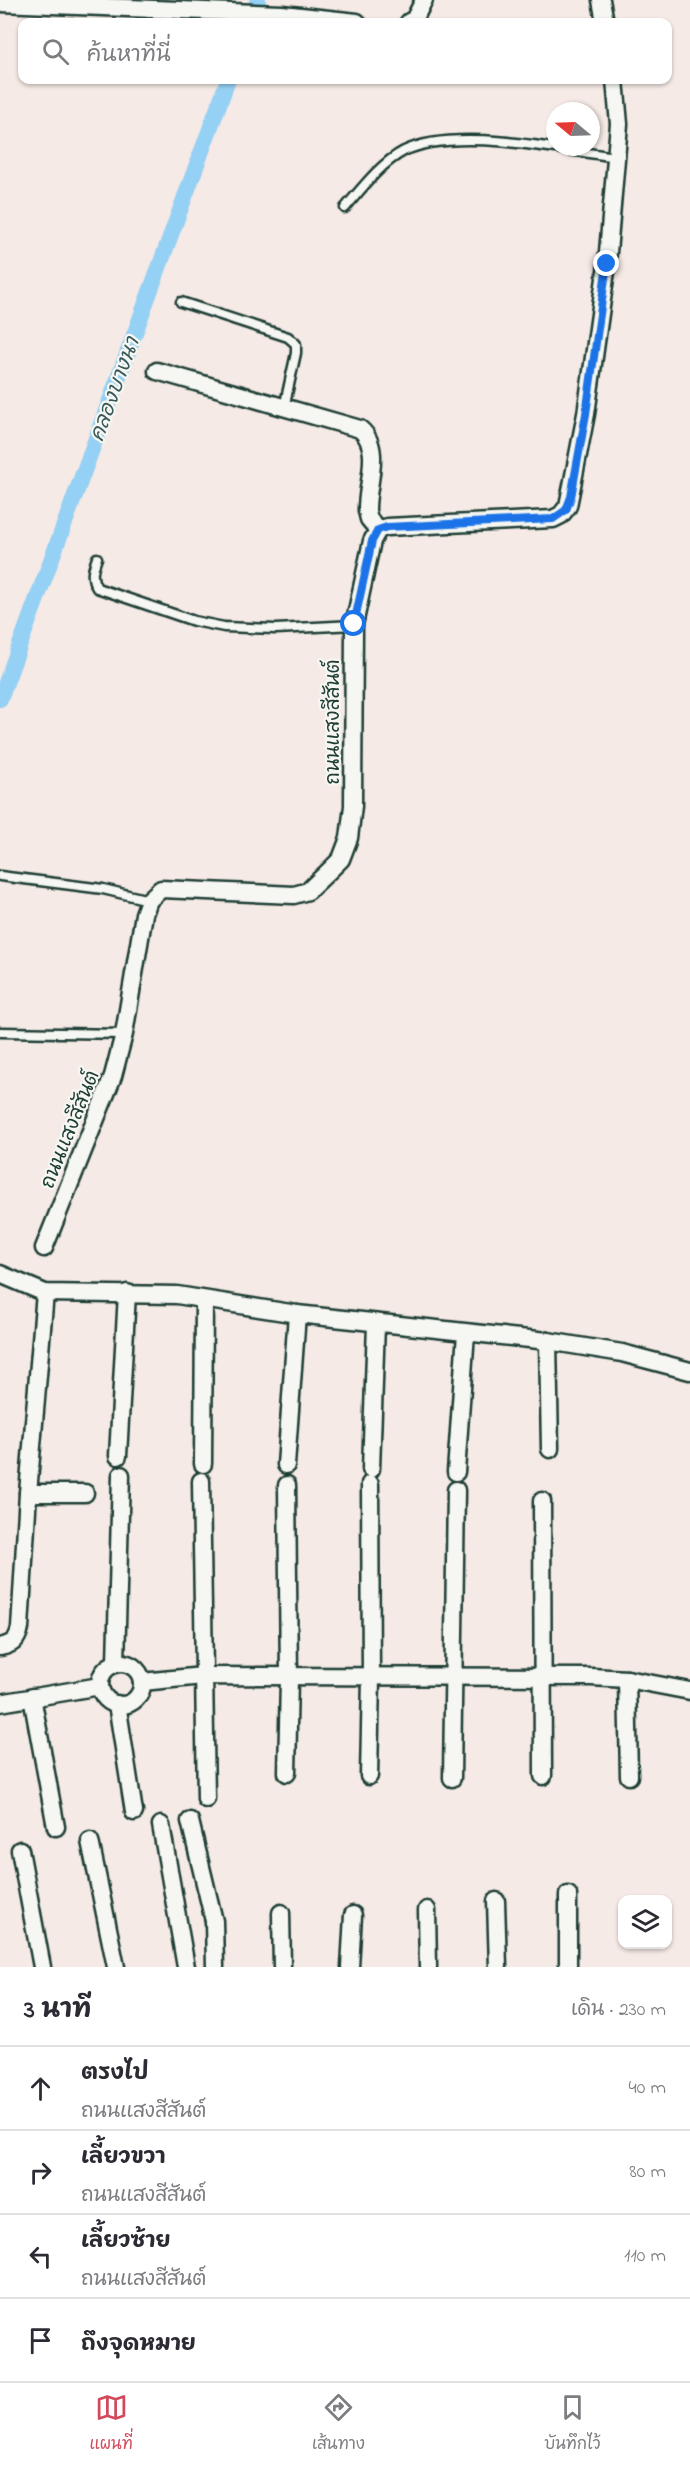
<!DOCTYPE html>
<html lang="th">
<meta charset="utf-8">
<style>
:root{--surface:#fff;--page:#f7f7f7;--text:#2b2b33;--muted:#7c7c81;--line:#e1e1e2;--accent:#d1495b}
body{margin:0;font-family:"Indie Flower","Playpen Sans Thai",sans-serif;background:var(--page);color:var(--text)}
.controls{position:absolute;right:18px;bottom:18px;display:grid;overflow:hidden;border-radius:12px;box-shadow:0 2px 4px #0004}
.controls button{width:54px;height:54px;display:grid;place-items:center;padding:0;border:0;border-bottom:2px solid var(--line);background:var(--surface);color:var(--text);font:30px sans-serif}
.compass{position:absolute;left:546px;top:102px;width:54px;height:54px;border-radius:50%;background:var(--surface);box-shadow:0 2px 4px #0004;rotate:289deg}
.stop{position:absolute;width:18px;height:18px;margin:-14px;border:4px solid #1a73e8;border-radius:50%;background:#fff}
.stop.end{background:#1a73e8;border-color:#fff;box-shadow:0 2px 6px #0008}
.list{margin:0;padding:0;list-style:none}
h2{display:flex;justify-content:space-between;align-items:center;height:78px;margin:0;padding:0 24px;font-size:26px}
h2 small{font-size:20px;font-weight:400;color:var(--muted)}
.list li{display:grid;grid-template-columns:39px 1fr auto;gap:18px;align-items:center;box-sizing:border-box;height:84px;padding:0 24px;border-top:2px solid var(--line)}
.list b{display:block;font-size:22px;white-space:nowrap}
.list p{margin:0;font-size:20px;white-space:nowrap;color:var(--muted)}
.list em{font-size:20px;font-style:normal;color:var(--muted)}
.icon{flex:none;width:33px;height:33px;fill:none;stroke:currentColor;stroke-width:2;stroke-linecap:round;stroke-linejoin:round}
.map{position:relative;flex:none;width:690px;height:1967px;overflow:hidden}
.search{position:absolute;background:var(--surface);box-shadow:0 2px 4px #0004;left:18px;right:18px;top:18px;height:66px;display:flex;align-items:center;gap:15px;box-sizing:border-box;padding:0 21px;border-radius:12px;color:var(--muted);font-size:22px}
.sheet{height:414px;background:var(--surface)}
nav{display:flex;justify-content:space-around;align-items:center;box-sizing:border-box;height:84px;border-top:2px solid var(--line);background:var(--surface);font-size:16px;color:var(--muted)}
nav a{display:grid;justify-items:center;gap:3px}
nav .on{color:var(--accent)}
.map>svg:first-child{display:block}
</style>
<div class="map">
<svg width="690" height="1967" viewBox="0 0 690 1967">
<rect width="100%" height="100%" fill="#f5eae5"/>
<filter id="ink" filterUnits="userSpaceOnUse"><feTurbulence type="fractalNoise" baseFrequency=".0167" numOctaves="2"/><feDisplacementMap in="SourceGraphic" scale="12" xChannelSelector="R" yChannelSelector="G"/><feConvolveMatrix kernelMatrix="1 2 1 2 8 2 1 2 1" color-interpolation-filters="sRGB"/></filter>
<g filter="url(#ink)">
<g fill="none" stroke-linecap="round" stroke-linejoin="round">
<!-- canal -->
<g stroke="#95d0f5" stroke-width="16">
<polyline points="249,22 258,0"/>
<polyline points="0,699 228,80"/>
</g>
<!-- lane casing -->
<g stroke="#1f3d34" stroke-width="13">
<g id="lane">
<path d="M345,208c17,-20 36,-45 59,-57 52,-25 155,-1 213,6"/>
<polyline points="181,302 288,337 296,344 296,353 284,408"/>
<path d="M97,558c-4,11 -7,19 0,30l97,33 30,6 52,2 78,-4"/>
<polyline points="0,876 103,889 149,900"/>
<polyline points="0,1032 124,1034"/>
</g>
</g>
<!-- street casing -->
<g stroke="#1f3d34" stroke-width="21">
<g id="street">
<polyline points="601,0 605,22"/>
<polyline points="0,3 282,14 357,22"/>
<polyline points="409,22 414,20 424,0"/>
<path d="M157,371l203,58c23,19 6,56 7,82l2,8 9,11"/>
<polyline points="44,1248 113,1076 124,1034 144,914 149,900 161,889 294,895 308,891 332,868 341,859 349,838 353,806 354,625 372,541 378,530 387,527 553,519 561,515 568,506 586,414 607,264 619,124 615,80"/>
<polyline points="0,1274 45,1293 177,1295 297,1314 548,1341 622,1353 690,1371"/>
<polyline points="548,1341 550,1449"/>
<polyline points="118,1456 127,1293"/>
<polyline points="203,1464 204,1300"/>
<polyline points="286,1465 297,1314"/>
<polyline points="371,1469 376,1324"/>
<polyline points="456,1472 466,1333"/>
<polyline points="201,1481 206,1799"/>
<polyline points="287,1485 289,1678 287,1773"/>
<polyline points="28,1493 85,1493"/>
<polyline points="542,1501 543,1776"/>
<path d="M0,1647c13,-3 17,-6 20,-19l8,-135 17,-200"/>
<polyline points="116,1663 121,1475"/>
<circle cx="121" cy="1684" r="21"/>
<polyline points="627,1679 629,1776"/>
<polyline points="142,1682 203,1676 591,1677 627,1679 690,1691"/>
<polyline points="32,1697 56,1827"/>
<polyline points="0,1703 100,1686"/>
<polyline points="117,1704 134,1812"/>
<polyline points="369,1776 371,1678 370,1484"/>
<polyline points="452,1778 456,1490"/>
<polyline points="190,1821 214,1921 215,1967"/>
<polyline points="161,1825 186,1967"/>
<polyline points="90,1841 116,1967"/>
<polyline points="20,1850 42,1967"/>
<polyline points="568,1895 568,1967"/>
<polyline points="496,1901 498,1967"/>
<polyline points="427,1910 428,1967"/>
<polyline points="281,1913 282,1967"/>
<polyline points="350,1967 353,1915"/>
</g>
</g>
<!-- lane -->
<use href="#lane" stroke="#f6f6f2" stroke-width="8"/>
<!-- street -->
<use href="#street" stroke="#f6f6f2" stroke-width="16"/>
</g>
</g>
<g fill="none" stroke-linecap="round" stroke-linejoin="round" filter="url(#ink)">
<!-- route -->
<polyline stroke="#1a73e8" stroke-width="8" points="354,624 372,541 378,530 387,527 553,519 566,510 571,497 586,414 607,264"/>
</g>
<g text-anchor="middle" stroke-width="4.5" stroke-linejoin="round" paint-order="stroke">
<!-- street labels -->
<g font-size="20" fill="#1f3d34" stroke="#f6f6f2">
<text transform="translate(332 722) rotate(-90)" y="7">ถนนแสงสีสันต์</text>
<text transform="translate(69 1129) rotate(-68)" y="7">ถนนแสงสีสันต์</text>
</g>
<!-- water labels -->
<g font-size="21" font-style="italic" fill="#375a5b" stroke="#f6f6f2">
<text transform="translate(114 389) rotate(-70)" y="7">คลองบางนา</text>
</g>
</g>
</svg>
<div class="controls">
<button><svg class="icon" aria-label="layers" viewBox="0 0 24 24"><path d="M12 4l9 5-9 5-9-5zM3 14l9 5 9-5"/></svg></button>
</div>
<svg class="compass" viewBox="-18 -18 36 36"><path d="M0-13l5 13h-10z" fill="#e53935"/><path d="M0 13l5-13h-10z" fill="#7c7c81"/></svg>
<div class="stop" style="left:354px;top:624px"></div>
<div class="stop end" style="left:607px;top:264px"></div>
<div class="search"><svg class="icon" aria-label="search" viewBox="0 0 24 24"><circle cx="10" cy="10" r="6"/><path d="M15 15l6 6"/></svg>ค้นหาที่นี่</div>
</div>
<section class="sheet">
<h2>3 นาที<small>เดิน · 230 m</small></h2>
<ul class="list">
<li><svg class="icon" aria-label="ahead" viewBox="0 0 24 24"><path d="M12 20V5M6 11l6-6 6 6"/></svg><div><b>ตรงไป</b><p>ถนนแสงสีสันต์</p></div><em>40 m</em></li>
<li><svg class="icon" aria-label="right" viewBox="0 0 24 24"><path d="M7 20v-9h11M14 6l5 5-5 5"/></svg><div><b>เลี้ยวขวา</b><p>ถนนแสงสีสันต์</p></div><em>80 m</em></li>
<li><svg class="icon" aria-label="left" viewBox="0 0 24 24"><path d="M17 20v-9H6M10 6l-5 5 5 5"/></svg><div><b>เลี้ยวซ้าย</b><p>ถนนแสงสีสันต์</p></div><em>110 m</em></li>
<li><svg class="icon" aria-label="arrive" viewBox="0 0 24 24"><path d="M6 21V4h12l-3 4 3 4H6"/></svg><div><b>ถึงจุดหมาย</b></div></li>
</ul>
</section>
<nav>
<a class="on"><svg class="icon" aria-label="map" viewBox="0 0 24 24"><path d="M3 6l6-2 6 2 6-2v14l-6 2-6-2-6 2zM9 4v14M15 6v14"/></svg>แผนที่</a>
<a><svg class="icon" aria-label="directions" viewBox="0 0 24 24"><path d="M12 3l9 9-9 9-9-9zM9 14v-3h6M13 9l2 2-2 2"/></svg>เส้นทาง</a>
<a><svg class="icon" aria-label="saved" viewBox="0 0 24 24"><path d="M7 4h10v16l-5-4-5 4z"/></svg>บันทึกไว้</a>
</nav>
